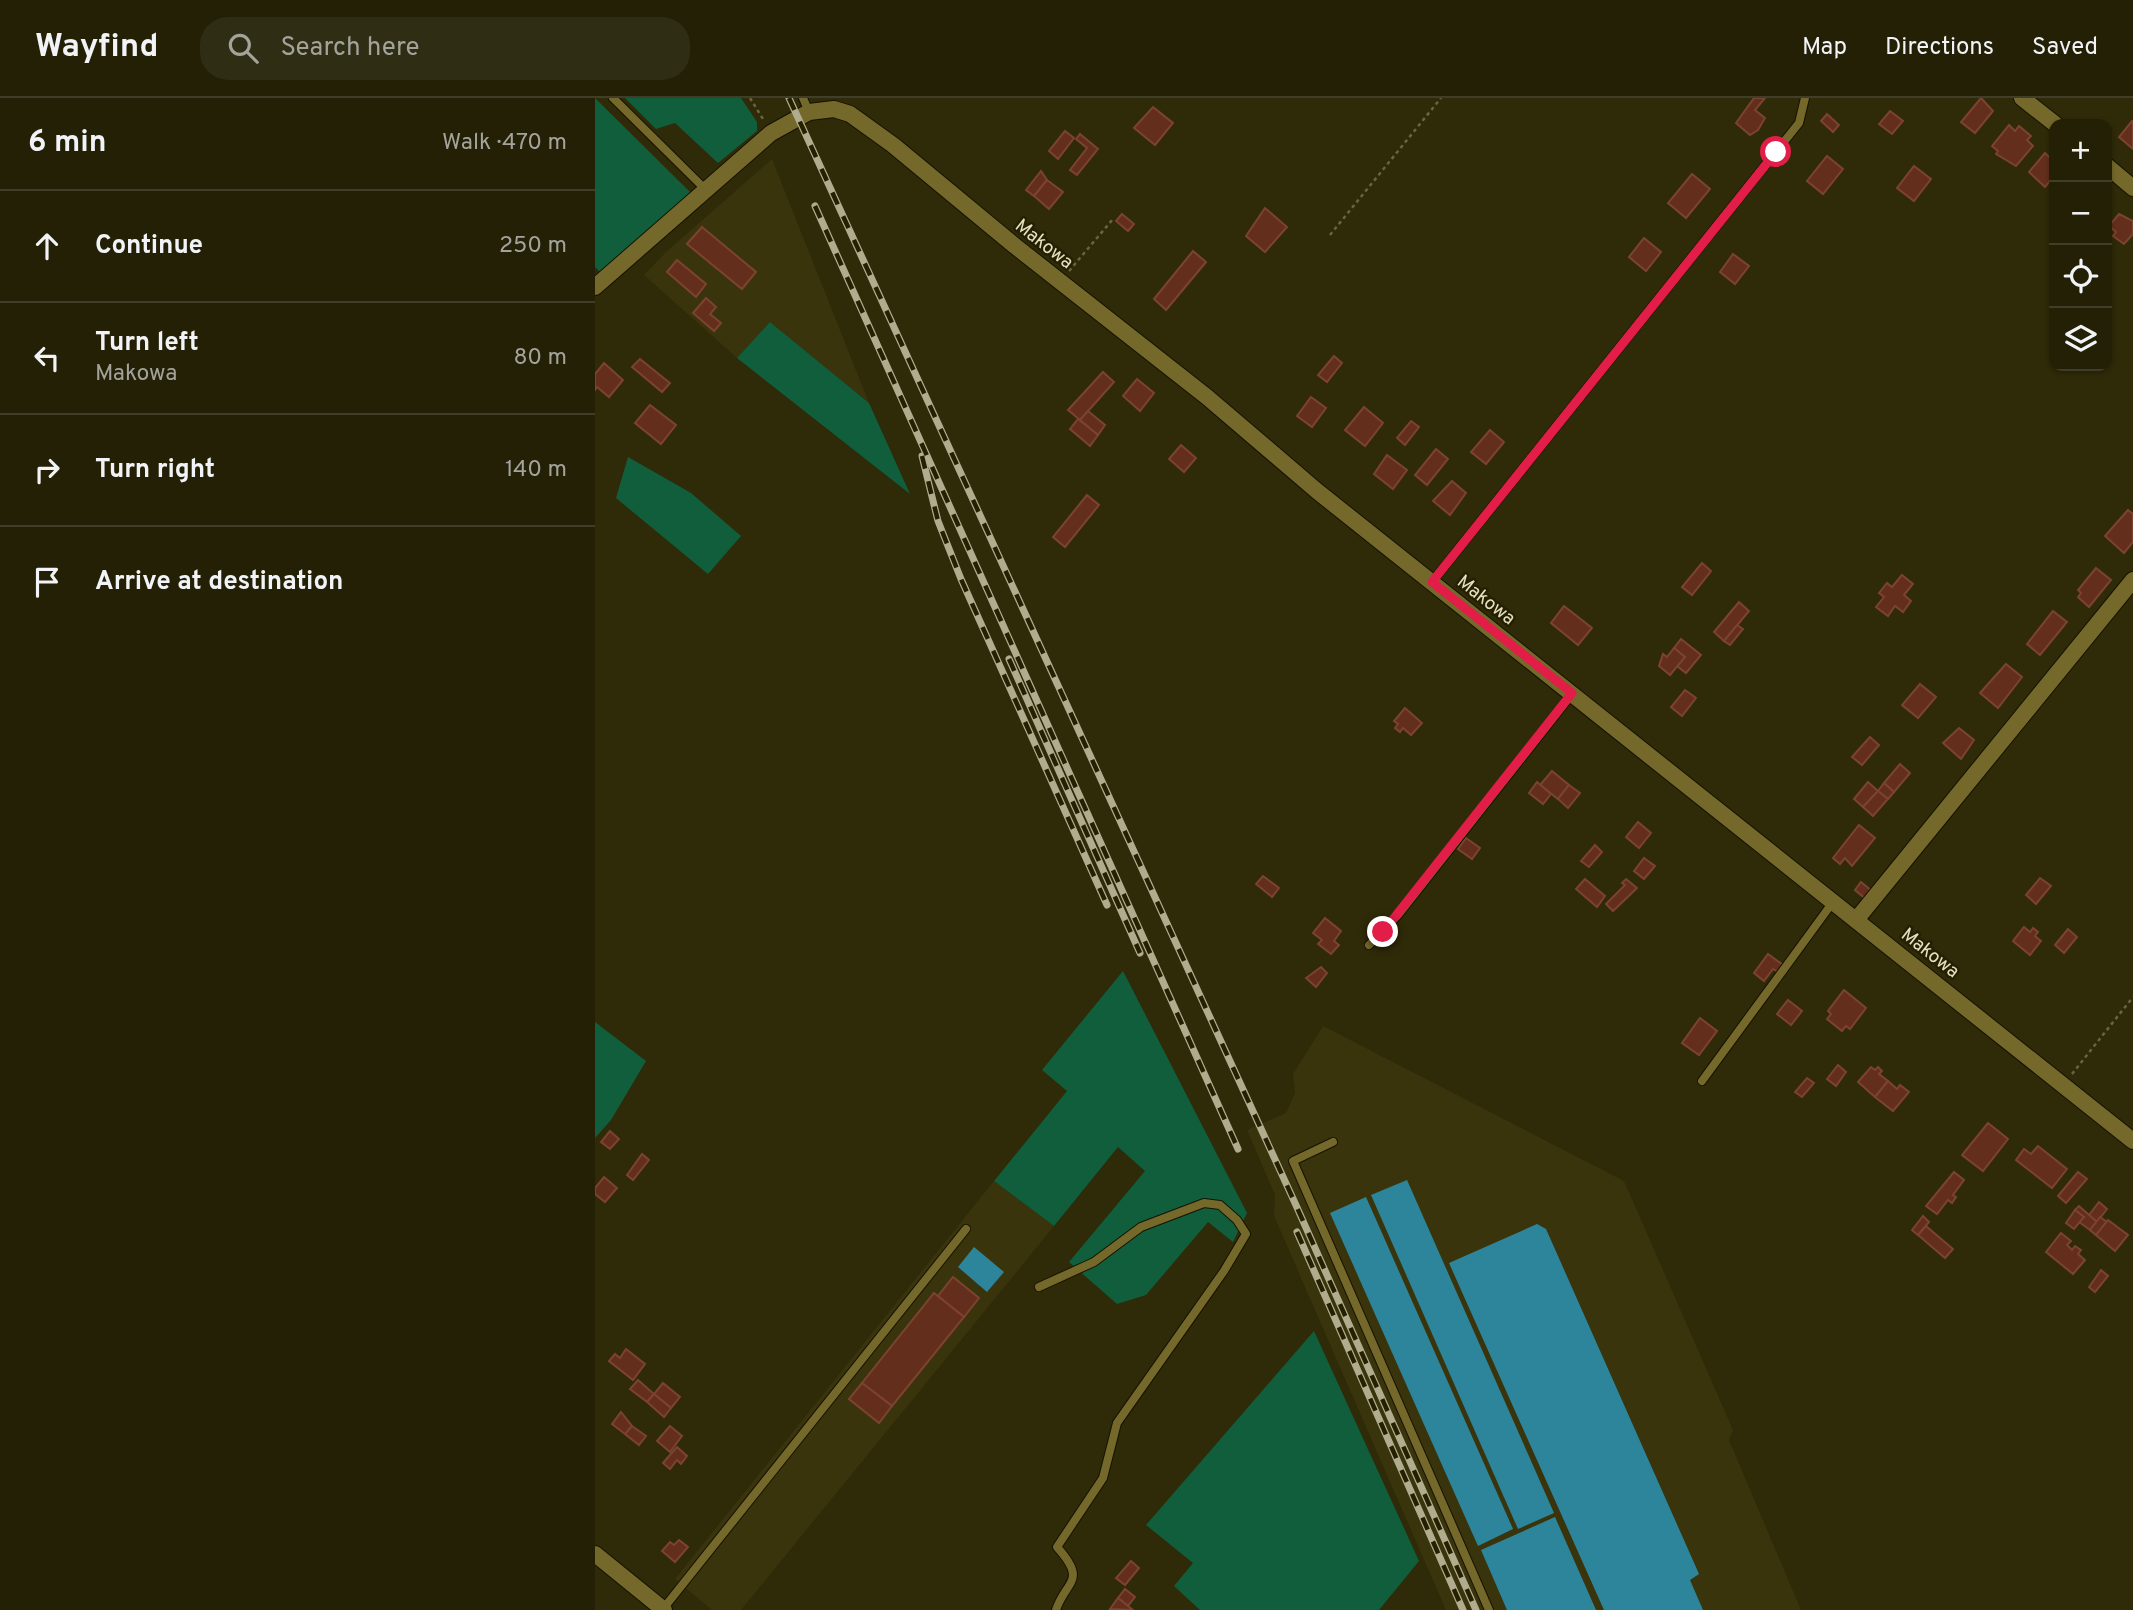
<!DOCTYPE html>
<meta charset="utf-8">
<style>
:root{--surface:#232006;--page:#2f2d14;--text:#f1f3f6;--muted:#a3a39b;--line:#403e28}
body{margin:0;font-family:Overpass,sans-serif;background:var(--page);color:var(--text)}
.controls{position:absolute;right:21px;top:21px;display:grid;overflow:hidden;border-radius:14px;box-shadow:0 2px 5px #0004}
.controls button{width:63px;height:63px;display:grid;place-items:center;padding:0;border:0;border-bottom:2px solid var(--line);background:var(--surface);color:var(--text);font:35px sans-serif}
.stop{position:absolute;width:21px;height:21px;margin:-16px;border:5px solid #e11d48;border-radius:50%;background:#fff}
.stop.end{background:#e11d48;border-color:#fff;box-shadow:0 2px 7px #0008}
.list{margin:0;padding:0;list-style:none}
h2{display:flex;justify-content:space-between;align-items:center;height:91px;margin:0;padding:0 28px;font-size:30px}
h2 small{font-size:23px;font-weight:400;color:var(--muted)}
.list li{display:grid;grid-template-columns:46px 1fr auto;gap:21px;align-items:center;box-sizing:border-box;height:112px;padding:0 28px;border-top:2px solid var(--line)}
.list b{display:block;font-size:26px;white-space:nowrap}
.list p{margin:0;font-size:23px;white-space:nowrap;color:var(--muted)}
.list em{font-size:23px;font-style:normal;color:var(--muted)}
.icon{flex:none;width:38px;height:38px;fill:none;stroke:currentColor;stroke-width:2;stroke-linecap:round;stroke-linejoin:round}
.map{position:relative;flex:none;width:1538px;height:1512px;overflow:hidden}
header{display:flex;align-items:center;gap:42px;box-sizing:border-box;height:98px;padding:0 35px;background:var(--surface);border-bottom:2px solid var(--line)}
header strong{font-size:33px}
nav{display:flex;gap:38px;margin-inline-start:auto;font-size:24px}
.search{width:490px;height:63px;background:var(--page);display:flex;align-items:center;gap:18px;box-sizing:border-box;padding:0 24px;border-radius:28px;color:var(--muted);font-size:26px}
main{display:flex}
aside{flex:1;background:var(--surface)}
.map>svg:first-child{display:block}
</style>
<header>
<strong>Wayfind</strong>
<div class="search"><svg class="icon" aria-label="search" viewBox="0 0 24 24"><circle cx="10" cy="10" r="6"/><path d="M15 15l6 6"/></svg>Search here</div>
<nav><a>Map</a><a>Directions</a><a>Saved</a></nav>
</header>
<main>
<aside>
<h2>6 min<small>Walk · 470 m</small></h2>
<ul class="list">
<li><svg class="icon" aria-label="ahead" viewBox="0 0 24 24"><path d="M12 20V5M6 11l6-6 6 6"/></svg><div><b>Continue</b></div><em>250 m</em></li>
<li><svg class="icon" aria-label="left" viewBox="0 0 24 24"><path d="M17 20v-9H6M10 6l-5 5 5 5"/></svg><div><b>Turn left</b><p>Makowa</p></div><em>80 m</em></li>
<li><svg class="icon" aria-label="right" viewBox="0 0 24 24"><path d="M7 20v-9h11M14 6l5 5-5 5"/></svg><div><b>Turn right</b></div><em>140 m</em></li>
<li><svg class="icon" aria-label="arrive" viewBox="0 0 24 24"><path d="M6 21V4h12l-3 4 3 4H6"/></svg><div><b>Arrive at destination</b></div></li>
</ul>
</aside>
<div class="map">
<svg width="1538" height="1512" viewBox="0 0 1538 1512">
<rect width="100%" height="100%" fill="#2f2a08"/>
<!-- built -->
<g fill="#3a340d">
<polygon points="177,61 274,305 175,224 142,260 49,177 72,153"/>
<polygon points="728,928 1029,1083 1138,1332 1134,1342 1206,1512 851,1512 679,1118 680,1097 652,1032 691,1015 700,995 698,976"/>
<polygon points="399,1083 459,1128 146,1512 117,1512 80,1481"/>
</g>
<!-- green -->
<g fill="#115e3d">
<polygon points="0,0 98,97 10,179 0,169"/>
<polygon points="30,0 146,0 162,24 162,33 123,65 80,25 61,31"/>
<polygon points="175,224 274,305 315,396 142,260"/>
<polygon points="33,359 96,395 146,438 113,476 21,400"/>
<polygon points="528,873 652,1115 638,1144 613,1124 551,1197 522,1206 474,1164 550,1073 523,1049 459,1128 399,1083 472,993 447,972"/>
<polygon points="0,924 51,963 16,1022 0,1040"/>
<polygon points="719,1233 824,1463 784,1512 605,1512 579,1488 598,1465 551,1427"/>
</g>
<!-- water -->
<g fill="#2d859c">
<polygon points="812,1082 959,1415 923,1431 776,1097"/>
<polygon points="771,1099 918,1431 883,1448 735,1115"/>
<polygon points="942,1126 951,1131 1104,1476 1095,1482 1108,1512 1009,1512 854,1165"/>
<polygon points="379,1149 409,1174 392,1194 363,1169"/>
<polygon points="960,1419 1001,1512 912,1512 886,1452"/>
</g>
<!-- building -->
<g fill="#642e1c" stroke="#7b4330" stroke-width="2">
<polygon points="1159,0 1170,0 1160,12 1170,20 1163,32 1155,37 1141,25"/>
<polygon points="1386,0 1398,13 1380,35 1366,24"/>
<polygon points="558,9 578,25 560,47 539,30"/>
<polygon points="1295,13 1308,23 1297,36 1284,26"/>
<polygon points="1232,16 1244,27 1238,34 1226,23"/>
<polygon points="1537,23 1538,24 1538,51 1524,39"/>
<polygon points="1414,27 1420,33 1424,28 1436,38 1432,42 1438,48 1421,68 1401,56 1403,53 1397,48"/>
<polygon points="470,33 479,40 463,61 454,53"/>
<polygon points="485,36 503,51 482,77 475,72 492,50 481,41"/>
<polygon points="1450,55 1459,64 1459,78 1450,89 1434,74"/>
<polygon points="1232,58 1248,71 1228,96 1212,83"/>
<polygon points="1319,68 1336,81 1319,103 1302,90"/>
<polygon points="446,73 452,82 439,98 431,92"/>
<polygon points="1097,76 1115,91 1091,120 1073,105"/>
<polygon points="452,82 468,94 454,111 439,98"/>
<polygon points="670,110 692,129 670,154 651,138"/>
<polygon points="527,116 539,126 533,133 521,123"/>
<polygon points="1524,116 1538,123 1538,136 1529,146 1518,138 1521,134 1514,128"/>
<polygon points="107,129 161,174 147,191 92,146"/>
<polygon points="1049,140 1066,154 1051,173 1034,159"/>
<polygon points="598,153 611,164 571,212 559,201"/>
<polygon points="1138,156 1154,168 1140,186 1125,174"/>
<polygon points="82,162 111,186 101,199 72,174"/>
<polygon points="111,200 121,209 115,216 126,225 119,233 98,215"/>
<polygon points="739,258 747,265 732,284 723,277"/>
<polygon points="45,261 75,285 67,294 37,269"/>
<polygon points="9,265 28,282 14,299 2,289 0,292 0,276"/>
<polygon points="508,274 519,284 485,322 473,312"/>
<polygon points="542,281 559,295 545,313 528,298"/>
<polygon points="716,299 731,310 717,329 702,318"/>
<polygon points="55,307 81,327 66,346 40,325"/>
<polygon points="769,309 788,325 770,348 750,332"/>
<polygon points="493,313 510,327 503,337 485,322"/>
<polygon points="483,321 503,337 495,348 475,331"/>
<polygon points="816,323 824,329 810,347 802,340"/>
<polygon points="895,332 909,344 891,366 876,354"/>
<polygon points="586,347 601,360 589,374 574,361"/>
<polygon points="841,351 853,361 832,387 820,377"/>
<polygon points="792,357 812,372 798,391 779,376"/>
<polygon points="857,383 871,395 855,417 838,403"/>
<polygon points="492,397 504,407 470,449 458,439"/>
<polygon points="1533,412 1538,416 1538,444 1529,455 1510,438"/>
<polygon points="1107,465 1116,473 1097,497 1087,489"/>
<polygon points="1501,470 1516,482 1494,509 1483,499 1486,495 1483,492"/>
<polygon points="1307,477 1318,486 1309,497 1316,503 1308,514 1300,508 1293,518 1281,509 1289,499 1284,495 1292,485 1297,489"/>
<polygon points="1144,504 1154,513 1129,543 1119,534"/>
<polygon points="969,508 997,530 983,547 956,525"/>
<polygon points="1458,513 1472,524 1445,557 1432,546"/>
<polygon points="1142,527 1148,531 1135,547 1129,543"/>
<polygon points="1086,541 1106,557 1091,575 1082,568 1090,559 1079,550"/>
<polygon points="1079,550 1090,559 1075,577 1064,568 1068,556 1072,559"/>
<polygon points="1411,566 1427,579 1403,610 1385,595"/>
<polygon points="1325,586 1341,599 1323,620 1307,607"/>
<polygon points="1090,592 1101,600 1087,618 1076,609"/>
<polygon points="810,610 827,625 816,637 808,630 805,634 800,630 803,626 799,623"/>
<polygon points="1364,630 1379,642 1366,661 1348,645"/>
<polygon points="1275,639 1284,647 1267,667 1257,659"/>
<polygon points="1305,666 1315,675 1299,694 1289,685"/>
<polygon points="957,673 974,687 963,701 945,687"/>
<polygon points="942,684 956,696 948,706 934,695"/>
<polygon points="1273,684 1283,693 1268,709 1259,701"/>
<polygon points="1289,685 1299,694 1293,701 1283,693"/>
<polygon points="974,687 985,695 973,710 963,701"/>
<polygon points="1283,693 1293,701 1278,718 1268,709"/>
<polygon points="1043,724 1056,735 1044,750 1031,739"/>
<polygon points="1264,727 1280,740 1257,768 1250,760 1245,766 1238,760"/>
<polygon points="871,740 885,750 877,761 863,751"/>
<polygon points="1000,747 1007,754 994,769 986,763"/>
<polygon points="1049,760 1060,768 1049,781 1039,773"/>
<polygon points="668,778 684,790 677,799 661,786"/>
<polygon points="1445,780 1456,788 1441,806 1431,797"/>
<polygon points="990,781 1010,798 1002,809 981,791"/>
<polygon points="1031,781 1042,790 1018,813 1011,806 1030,787 1027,785"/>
<polygon points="1266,784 1278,794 1272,802 1260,792"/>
<polygon points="730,820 746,833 739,843 744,847 736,856 723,846 727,842 718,835"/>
<polygon points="1429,829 1435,834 1438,830 1443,834 1440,838 1446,843 1435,857 1418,843"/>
<polygon points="1473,831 1482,839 1469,855 1460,847"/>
<polygon points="1173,856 1188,867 1183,874 1178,871 1169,883 1159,875"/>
<polygon points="726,869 732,875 721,889 711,880"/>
<polygon points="1249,892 1271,910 1255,931 1251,928 1247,933 1232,921 1236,916 1233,913"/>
<polygon points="1193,902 1207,913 1196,927 1182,916"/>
<polygon points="1105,920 1122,933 1104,957 1087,945"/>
<polygon points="1243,967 1251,974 1241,988 1232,981"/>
<polygon points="1276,969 1280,972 1283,969 1287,973 1284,976 1293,983 1280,999 1263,984"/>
<polygon points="1212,980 1219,985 1207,999 1200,994"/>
<polygon points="1293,983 1302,991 1305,987 1314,994 1298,1013 1280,999"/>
<polygon points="1393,1025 1413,1041 1388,1073 1367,1057"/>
<polygon points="15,1033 24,1041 15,1051 6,1044"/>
<polygon points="1443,1048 1472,1071 1457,1090 1421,1062 1429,1051 1436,1056"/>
<polygon points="47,1056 54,1062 38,1082 32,1077"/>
<polygon points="1359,1074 1369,1082 1358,1097 1361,1099 1357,1105 1353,1102 1342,1116 1331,1108"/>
<polygon points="1483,1074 1492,1081 1471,1105 1463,1098"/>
<polygon points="9,1079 22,1090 10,1104 0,1096 0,1090"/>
<polygon points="1504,1104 1512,1111 1502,1124 1494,1117"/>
<polygon points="1484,1108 1502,1124 1495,1132 1484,1124 1489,1119 1480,1112"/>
<polygon points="1480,1112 1489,1119 1479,1131 1471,1125"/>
<polygon points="1328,1118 1334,1124 1323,1137 1317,1132"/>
<polygon points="1505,1119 1512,1124 1501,1137 1495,1132"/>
<polygon points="1513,1122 1533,1137 1520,1153 1501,1137"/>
<polygon points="1331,1128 1358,1151 1350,1160 1323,1137"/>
<polygon points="1466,1135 1476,1143 1472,1147 1477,1152 1480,1148 1486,1152 1483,1156 1490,1162 1478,1176 1451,1154"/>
<polygon points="1506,1172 1513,1178 1500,1194 1494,1189"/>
<polygon points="358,1179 384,1200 369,1219 343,1198"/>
<polygon points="339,1195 369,1219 297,1308 267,1285"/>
<polygon points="31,1251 50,1266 38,1282 14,1263 20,1256 25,1260"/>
<polygon points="43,1282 59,1296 52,1304 35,1291"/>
<polygon points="68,1285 85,1299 76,1310 59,1296"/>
<polygon points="267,1285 297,1308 284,1325 254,1301"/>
<polygon points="59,1296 76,1310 69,1319 52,1304"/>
<polygon points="26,1314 37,1328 30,1336 17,1326"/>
<polygon points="37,1328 51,1338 44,1347 30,1336"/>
<polygon points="75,1328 87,1338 75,1354 62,1343"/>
<polygon points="82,1349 92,1358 86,1366 82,1362 75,1371 68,1365"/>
<polygon points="84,1442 93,1449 80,1464 67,1453 75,1444 79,1447"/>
<polygon points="536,1463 544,1470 530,1487 521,1480"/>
<polygon points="530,1491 540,1499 533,1508 523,1500"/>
<polygon points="523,1500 538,1512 515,1511"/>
</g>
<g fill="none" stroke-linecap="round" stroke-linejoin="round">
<!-- service casing -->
<g stroke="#151202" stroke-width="10">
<g id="service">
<polyline points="18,0 112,93"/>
<polyline points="208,0 214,14"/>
<polyline points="837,484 1204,25 1210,0"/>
<polyline points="774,847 803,817 977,596"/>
<polyline points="1107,983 1238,804"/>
<polyline points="738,1044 698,1063 894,1512"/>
<path d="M444,1189l55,-25 47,-35 63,-24 16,2 17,15 9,14 -22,37 -107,152 -14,55 -46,69c31,35 9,33 -1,63"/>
<polyline points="68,1511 371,1131"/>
</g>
</g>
<!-- minor casing -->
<g stroke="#151202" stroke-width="18">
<g id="minor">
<polyline points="1427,0 1460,26"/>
<polyline points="1512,68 1538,90"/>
<polyline points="0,189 176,35 214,14 239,11 255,16 298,47 420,148 612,299 722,393 1538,1043"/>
<polyline points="1261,822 1538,482"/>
<polyline points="0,1456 69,1512"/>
</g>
</g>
<!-- path -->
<g stroke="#696443" stroke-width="2.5" stroke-dasharray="3.5 3.5" stroke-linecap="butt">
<polyline points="155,0 168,21"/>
<polyline points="735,137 846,0"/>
<polyline points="474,173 518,121"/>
<polyline points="1477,976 1538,899"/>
</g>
<!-- service -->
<use href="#service" stroke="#74692b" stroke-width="8"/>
<!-- minor -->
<use href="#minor" stroke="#74692b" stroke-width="16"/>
<!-- rail casing -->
<g stroke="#b1ac8d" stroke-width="7">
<g id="rail">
<polyline points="194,0 700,1105 881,1512"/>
<polyline points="220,108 643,1051"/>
<polyline points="327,358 343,423 366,481 512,807"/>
<polyline points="414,561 545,855"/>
<polyline points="702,1134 868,1512"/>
</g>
</g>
<!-- rail -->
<use href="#rail" stroke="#252000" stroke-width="4.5" stroke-dasharray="13" stroke-linecap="butt"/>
</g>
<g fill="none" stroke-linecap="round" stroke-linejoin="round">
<!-- route -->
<polyline stroke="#e11d48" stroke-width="9" points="788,834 977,595 837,484 1181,54"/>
</g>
<g text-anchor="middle" stroke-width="5" stroke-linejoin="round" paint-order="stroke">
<!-- street labels -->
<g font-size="19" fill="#e5e0c1" stroke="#252000">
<text transform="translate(450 145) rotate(38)" y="7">Makowa</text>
<text transform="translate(892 501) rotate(38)" y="7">Makowa</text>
<text transform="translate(1336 854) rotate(38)" y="7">Makowa</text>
</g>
</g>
</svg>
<div class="controls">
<button>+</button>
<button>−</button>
<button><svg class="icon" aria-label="locate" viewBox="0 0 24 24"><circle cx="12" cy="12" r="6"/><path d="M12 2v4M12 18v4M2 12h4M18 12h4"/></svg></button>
<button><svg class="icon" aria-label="layers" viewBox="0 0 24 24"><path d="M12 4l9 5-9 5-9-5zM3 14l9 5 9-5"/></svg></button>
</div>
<div class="stop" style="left:1181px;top:54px"></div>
<div class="stop end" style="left:788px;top:834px"></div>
</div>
</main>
